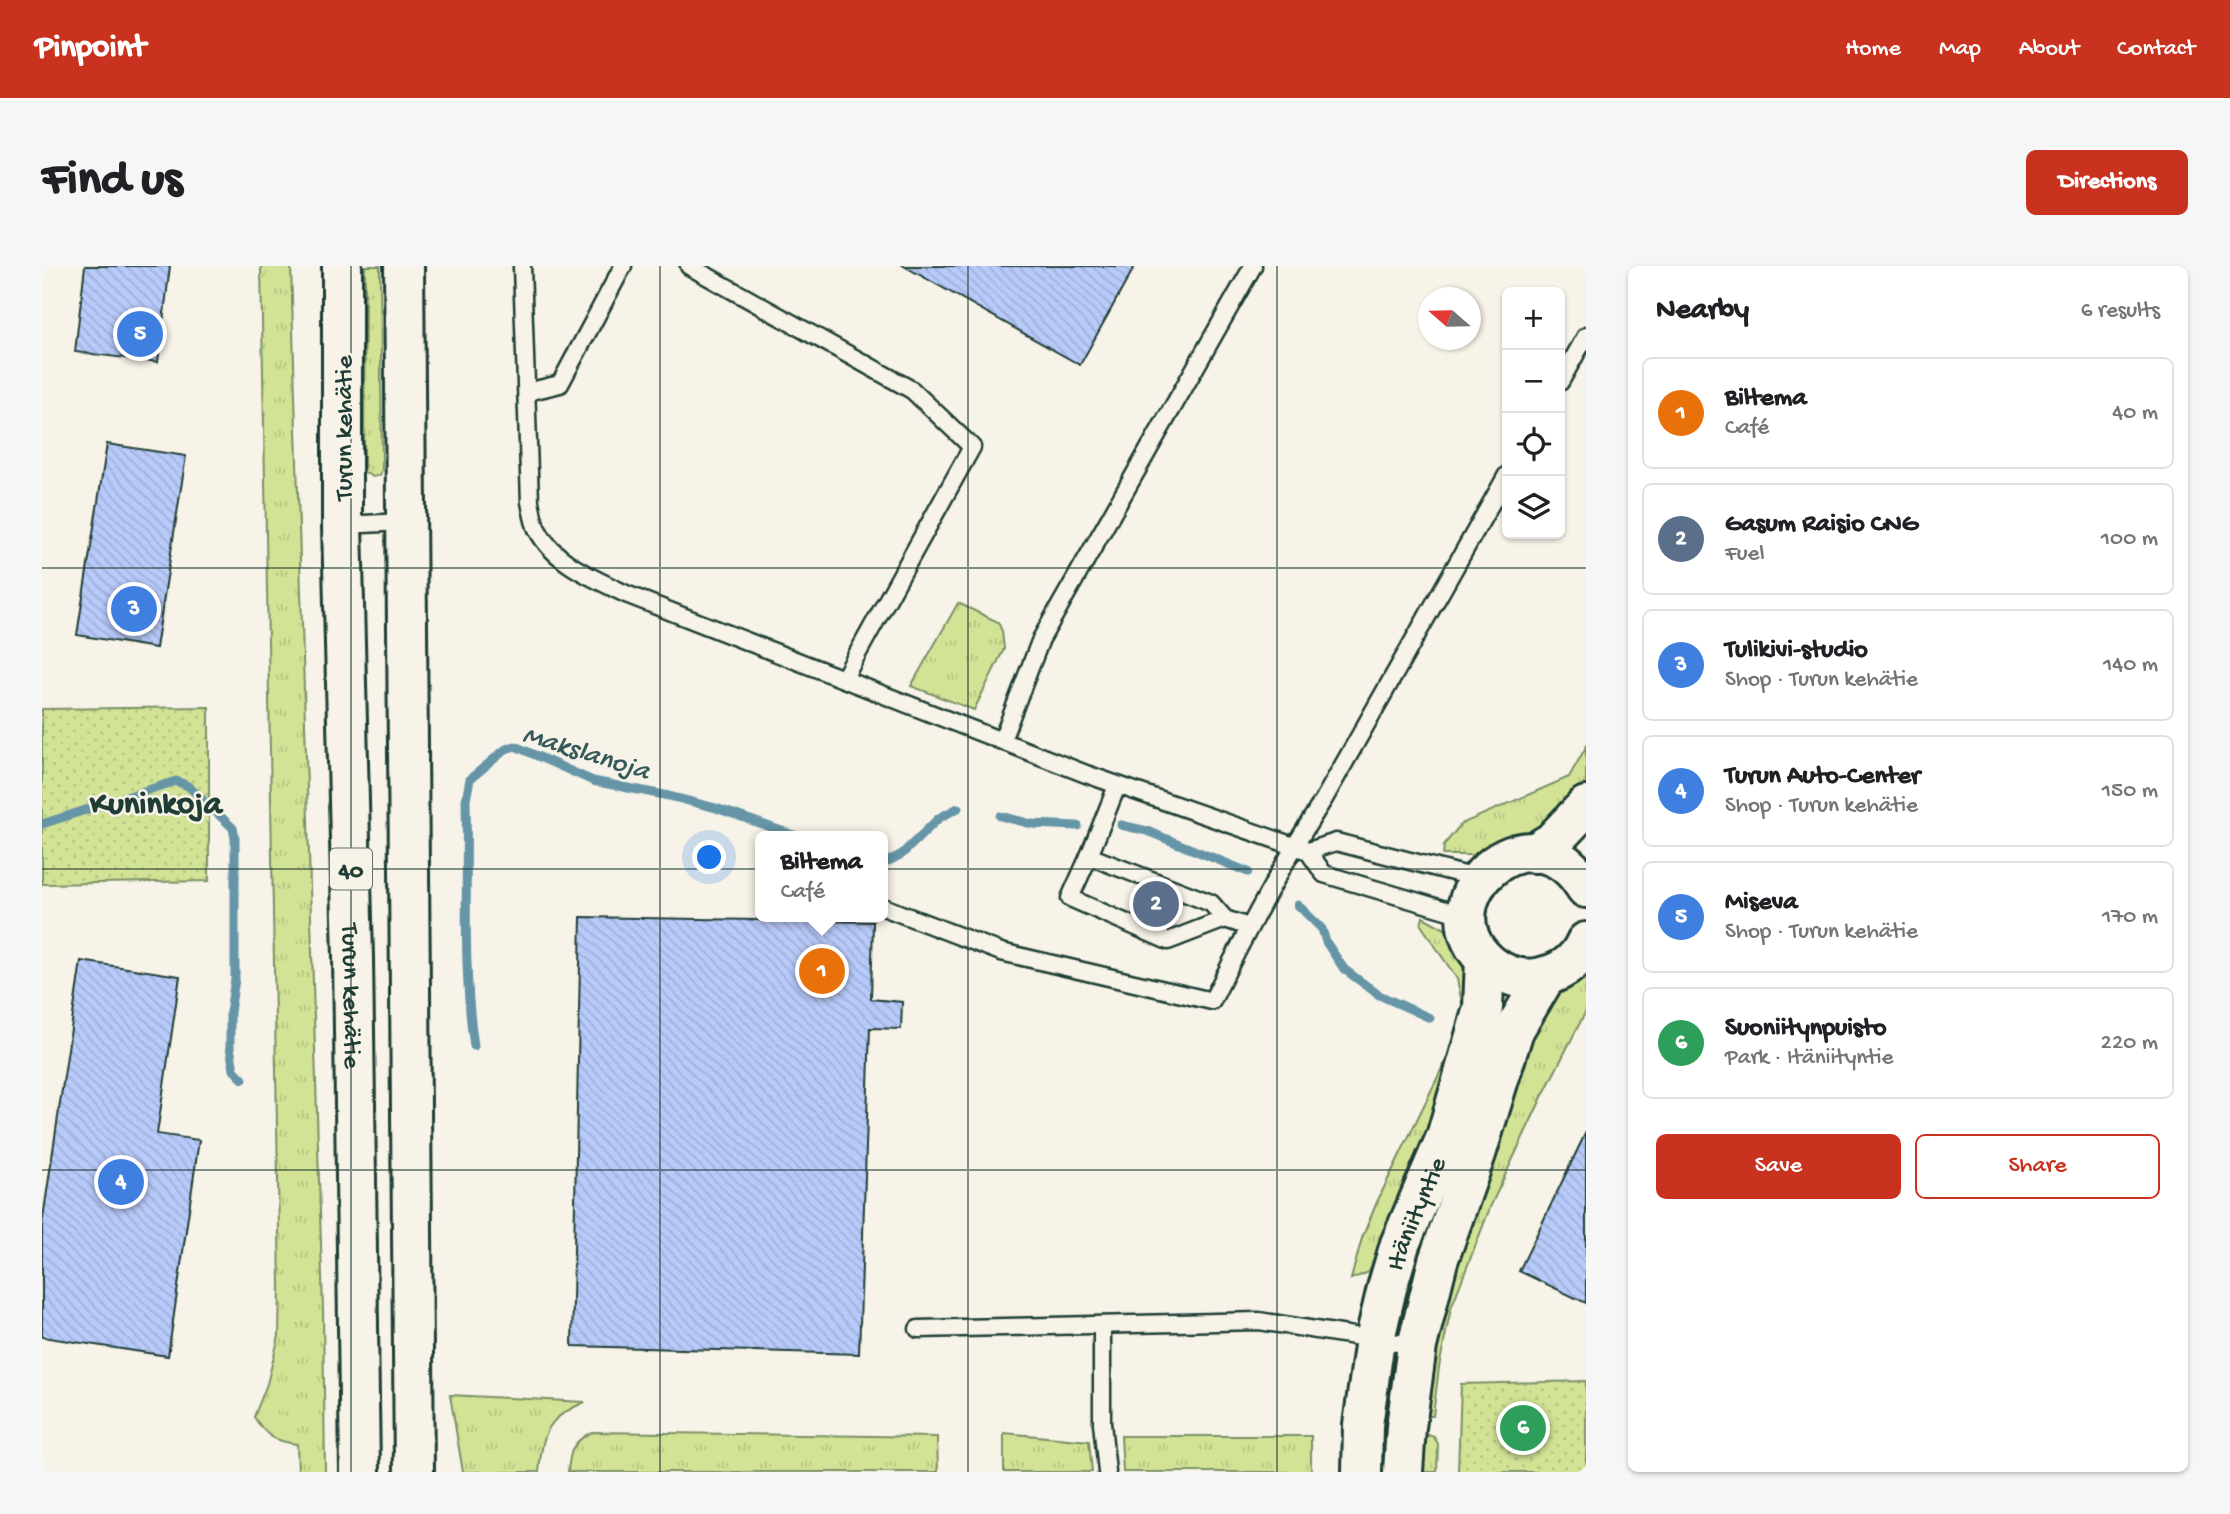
<!DOCTYPE html>
<meta charset="utf-8">
<style>
:root{--surface:#fff;--page:#f6f6f6;--text:#202124;--muted:#757577;--line:#e0e0e0;--accent:#c8321e}
body{margin:0;font-family:"Gochi Hand",sans-serif;background:var(--page);color:var(--text)}
.controls{position:absolute;right:21px;top:21px;display:grid;overflow:hidden;border-radius:10px;box-shadow:0 2px 5px #0004}
.controls button{width:63px;height:63px;display:grid;place-items:center;padding:0;border:0;border-bottom:2px solid var(--line);background:var(--surface);color:var(--text);font:35px sans-serif}
.compass{position:absolute;left:1376px;top:21px;width:63px;height:63px;border-radius:50%;background:var(--surface);box-shadow:0 2px 5px #0004;rotate:290deg}
.you{position:absolute;left:668px;top:592px;width:24px;height:24px;margin:-18px;border:5px solid #fff;border-radius:50%;background:#1a73e8;box-shadow:0 0 0 10px #1a73e833}
.badge{display:grid;place-items:center;width:46px;height:46px;border-radius:50%;background:var(--accent);color:#fff;font-size:23px;font-weight:700}
.pin{position:absolute;translate:-50% -50%;border:4px solid #fff;box-shadow:0 2px 7px #0006}
.popup{position:absolute;left:713px;top:565px;width:133px;height:91px;box-sizing:border-box;display:grid;place-content:center;border-radius:10px;background:var(--surface);filter:drop-shadow(0 2px 5px #0005);font-size:23px;white-space:nowrap;color:var(--muted)}
.popup b{font-size:26px;color:var(--text)}
.popup::after{content:'';position:absolute;left:50%;top:100%;margin-left:-14px;border:14px solid transparent;border-top-color:var(--surface)}
.list{margin:0;padding:0;list-style:none}
h2{display:flex;justify-content:space-between;align-items:center;height:91px;margin:0;padding:0 28px;font-size:30px}
h2 small{font-size:23px;font-weight:400;color:var(--muted)}
.list li{display:grid;grid-template-columns:46px 1fr auto;gap:21px;align-items:center;box-sizing:border-box;height:112px;margin:0 14px 14px;padding:0 14px;border:2px solid var(--line);border-radius:10px}
.list b{display:block;font-size:26px;white-space:nowrap}
.list p{margin:0;font-size:23px;white-space:nowrap;color:var(--muted)}
.list em{font-size:23px;font-style:normal;color:var(--muted)}
.actions{display:flex;gap:14px;padding:21px 28px}
.actions a{flex:1;padding:16px 0;border:2px solid var(--accent);border-radius:10px;text-align:center;font-size:24px;color:var(--accent)}
.actions .main{background:var(--accent);color:#fff}
.icon{flex:none;width:38px;height:38px;fill:none;stroke:currentColor;stroke-width:2;stroke-linecap:round;stroke-linejoin:round}
.map{position:relative;flex:none;width:1544px;height:1206px;overflow:hidden;border-radius:10px}
header{display:flex;align-items:center;gap:42px;box-sizing:border-box;height:98px;padding:0 35px;background:var(--accent);color:#fff}
header strong{font-size:33px}
nav{display:flex;gap:38px;margin-inline-start:auto;font-size:24px}
.intro{display:flex;align-items:center;justify-content:space-between;box-sizing:border-box;height:168px;padding:0 42px}
h1{margin:0;font-size:49px}
.button{padding:18px 32px;border-radius:10px;background:var(--accent);color:#fff;font-size:24px;font-weight:700}
main{display:flex;gap:42px;padding:0 42px}
aside{flex:1;background:var(--surface);border-radius:10px;box-shadow:0 2px 5px #0004}
.map>svg:first-child{display:block}
</style>
<header>
<strong>Pinpoint</strong>
<nav><a>Home</a><a>Map</a><a>About</a><a>Contact</a></nav>
</header>
<div class="intro"><h1>Find us</h1><a class="button">Directions</a></div>
<main>
<div class="map">
<svg width="1544" height="1206" viewBox="0 0 1544 1206">
<defs>
<pattern id="grass-tufts" width="24" height="20" patternUnits="userSpaceOnUse" patternTransform="scale(1.75)"><rect width="24" height="20" fill="#d3e396"/><path d="M3 7l-1-3M5 7V3M7 7l1-3M15 17l-1-3M17 17v-4M19 17l1-3" fill="none" stroke="#b5c482"/></pattern>
<pattern id="park-dots" width="8" height="8" patternUnits="userSpaceOnUse" patternTransform="scale(1.75)"><rect width="8" height="8" fill="#d3e396"/><path d="M2 2h.1M6 6h.1" fill="none" stroke="#b5c482" stroke-width="1.8" stroke-linecap="round"/></pattern>
<pattern id="building-back-hatch" width="6" height="6" patternUnits="userSpaceOnUse" patternTransform="scale(1.75)"><rect width="6" height="6" fill="#b8cafa"/><path d="M-1 5l2 2M0 0l6 6M5-1l2 2" fill="none" stroke="#9eaed7"/></pattern>
</defs>
<rect width="100%" height="100%" fill="#f7f3e8"/>
<filter id="ink" filterUnits="userSpaceOnUse"><feTurbulence type="fractalNoise" baseFrequency=".0143" numOctaves="2"/><feDisplacementMap in="SourceGraphic" scale="14" xChannelSelector="R" yChannelSelector="G"/><feConvolveMatrix kernelMatrix="1 2 1 2 8 2 1 2 1" color-interpolation-filters="sRGB"/></filter>
<g filter="url(#ink)">
<!-- grass -->
<g fill="url(#grass-tufts)" stroke="#799065" stroke-width="2">
<path d="M219,0h30l32,1044 2,162h-27l-1,-28c-23,-3 -30,-7 -43,-27l13,-33 12,-48 1,-50z"/>
<polygon points="323,0 338,0 340,203 338,209 331,211 322,206 322,201"/>
<polygon points="916,337 956,356 960,365 962,383 932,444 869,420"/>
<polygon points="1544,481 1544,523 1528,544 1482,571 1434,589 1401,589 1402,579 1419,558 1527,511"/>
<polygon points="1381,651 1405,664 1425,693 1435,720 1409,809 1360,919 1327,1006 1309,1013 1320,972 1335,936 1404,794 1422,747 1415,713 1379,659"/>
<polygon points="1544,711 1544,745 1500,831 1450,937 1409,1042 1397,1101 1391,1150 1382,1150 1397,1042 1468,813 1506,732"/>
<path d="M408,1129l135,7c-39,17 -42,29 -46,70h-76z"/>
<path d="M550,1166l345,5 1,35h-370c2,-22 4,-30 24,-40z"/>
<polygon points="962,1167 1047,1175 1050,1206 962,1206"/>
<polygon points="1386,1169 1392,1171 1396,1178 1395,1206 1381,1206 1382,1174"/>
<polygon points="1079,1170 1269,1170 1269,1206 1081,1206"/>
</g>
<!-- park -->
<g fill="url(#park-dots)" stroke="#799065" stroke-width="2">
<polygon points="167,441 167,615 0,618 0,443"/>
<polygon points="1544,1115 1544,1206 1416,1206 1419,1118"/>
</g>
<g fill="none" stroke-linecap="round" stroke-linejoin="round">
<!-- stream -->
<g stroke="#6595a7" stroke-width="9">
<polyline points="958,550 990,558 1036,560"/>
<polyline points="0,558 134,515 146,520 191,562 193,572 193,713 188,746 188,781 192,804 201,813"/>
<polyline points="1079,559 1105,565 1206,606"/>
<polyline points="841,598 860,588 897,552 916,542"/>
<polyline points="1256,639 1280,663 1284,676 1302,703 1337,729 1388,752"/>
<path d="M432,780c-12,-81 -6,-164 -8,-246l4,-21 36,-30 9,-3 78,35 76,15 47,12 80,28"/>
</g>
</g>
<!-- building -->
<g fill="url(#building-back-hatch)" stroke="#1f3d34" stroke-width="2">
<polygon points="43,0 128,0 116,96 33,86"/>
<polygon points="862,0 1093,0 1038,99"/>
<polygon points="65,178 144,190 114,382 35,369"/>
<polygon points="539,651 831,656 829,733 860,736 859,763 828,762 817,1088 530,1080"/>
<polygon points="39,695 138,710 115,868 157,874 126,1090 0,1071 0,959"/>
<polygon points="1544,866 1544,1037 1477,1005"/>
</g>
<g fill="none" stroke-linecap="round" stroke-linejoin="round">
<!-- lane casing -->
<g stroke="#1f3d34" stroke-width="21">
<g id="lane">
<path d="M480,0l8,236c2,8 3,19 7,27 17,34 56,49 89,65l460,180 222,77 28,-9 144,37"/>
<polyline points="647,0 870,124 930,181 802,412"/>
<polyline points="1518,116 1544,70"/>
<polyline points="485,126 518,118 581,0"/>
<polyline points="300,259 363,256"/>
<polyline points="960,474 999,373 1211,0"/>
<polyline points="1075,520 1047,590 1169,637 1183,653 1207,661"/>
<polyline points="1266,585 1282,608 1424,650"/>
<polyline points="1047,590 1028,632 1126,675 1183,653"/>
<path d="M841,641l118,45 211,49c34,-69 70,-137 112,-202l183,-324"/>
<polyline points="1060,1059 1060,1157 1065,1206"/>
<polyline points="876,1063 1217,1055 1375,1080"/>
</g>
</g>
<!-- secondary casing -->
<g stroke="#1f3d34" stroke-width="44">
<g id="secondary">
<polyline points="1492,587 1510,576 1544,540"/>
<path d="M1544,622c-56,-93 -170,17 -95,77 13,10 29,15 45,13 22,-3 41,-15 50,-36"/>
<path id="s1" d="M1320,1206l1,-47 12,-86 12,-51 13,-44 46,-107 37,-129 2,-48"/>
<polyline points="1361,1206 1364,1161 1375,1080 1396,995 1434,888 1472,764 1504,710"/>
</g>
</g>
<!-- highway casing -->
<g stroke="#1f3d34" stroke-width="44">
<g id="highway">
<path id="s2" d="M300,0v259l11,433 7,514"/>
<polyline points="362,0 372,1206"/>
</g>
</g>
<!-- lane -->
<use href="#lane" stroke="#f7f3e8" stroke-width="16"/>
<!-- secondary -->
<use href="#secondary" stroke="#f7f3e8" stroke-width="38"/>
<!-- highway -->
<use href="#highway" stroke="#f7f3e8" stroke-width="38"/>
</g>
</g>
<!-- grid -->
<path fill="none" stroke="#1f3d34" stroke-width="2" stroke-opacity="0.55" d="M309,0v1206M618,0v1206M926,0v1206M1235,0v1206M0,302h1544M0,603h1544M0,904h1544"/>
<g text-anchor="middle" stroke-width="5" stroke-linejoin="round" paint-order="stroke">
<!-- shield labels -->
<rect fill="#f7f3e8" stroke="#60746a" stroke-width="2" x="288" y="582.5" width="42" height="41" rx="5"/>
<g font-size="24" font-weight="bold" fill="#1f3d34">
<text x="309" y="611">40</text>
</g>
<!-- street labels -->
<g font-size="26" fill="#1f3d34" stroke="#f7f3e8">
<text transform="translate(300 162) rotate(-90)" y="9">Turun kehätie</text>
<text dy="9" stroke="none"><textPath href="#s2" startOffset="730">Turun kehätie</textPath></text>
<text dy="9" stroke="none"><textPath href="#s1" startOffset="266">Itäniityntie</textPath></text>
</g>
<!-- water labels -->
<g font-size="28" font-style="italic" fill="#365a5a" stroke="#f7f3e8">
<text transform="translate(545 484) rotate(17)" y="10">Makslanoja</text>
</g>
<!-- district labels -->
<g font-size="33" font-weight="bold" fill="#1f3d34" stroke="#f7f3e8">
<text x="114" y="546">Kuninkoja</text>
</g>
</g>
</svg>
<div class="controls">
<button>+</button>
<button>−</button>
<button><svg class="icon" aria-label="locate" viewBox="0 0 24 24"><circle cx="12" cy="12" r="6"/><path d="M12 2v4M12 18v4M2 12h4M18 12h4"/></svg></button>
<button><svg class="icon" aria-label="layers" viewBox="0 0 24 24"><path d="M12 4l9 5-9 5-9-5zM3 14l9 5 9-5"/></svg></button>
</div>
<svg class="compass" viewBox="-18 -18 36 36"><path d="M0-13l5 13h-10z" fill="#e53935"/><path d="M0 13l5-13h-10z" fill="#757577"/></svg>
<div class="you"></div>
<div class="pin badge" style="left:780px;top:705px;background:#e8710a">1</div>
<div class="popup"><b>Biltema</b>Café</div>
<div class="pin badge" style="left:1114px;top:638px;background:#5c6f8a">2</div>
<div class="pin badge" style="left:92px;top:343px;background:#3f7fe0">3</div>
<div class="pin badge" style="left:79px;top:916px;background:#3f7fe0">4</div>
<div class="pin badge" style="left:98px;top:68px;background:#3f7fe0">5</div>
<div class="pin badge" style="left:1481px;top:1162px;background:#2e9e5b">6</div>
</div>
<aside>
<h2>Nearby<small>6 results</small></h2>
<ul class="list">
<li><span class="badge" style="background:#e8710a">1</span><div><b>Biltema</b><p>Café</p></div><em>40 m</em></li>
<li><span class="badge" style="background:#5c6f8a">2</span><div><b>Gasum Raisio CNG</b><p>Fuel</p></div><em>100 m</em></li>
<li><span class="badge" style="background:#3f7fe0">3</span><div><b>Tulikivi-studio</b><p>Shop · Turun kehätie</p></div><em>140 m</em></li>
<li><span class="badge" style="background:#3f7fe0">4</span><div><b>Turun Auto-Center</b><p>Shop · Turun kehätie</p></div><em>150 m</em></li>
<li><span class="badge" style="background:#3f7fe0">5</span><div><b>Miseva</b><p>Shop · Turun kehätie</p></div><em>170 m</em></li>
<li><span class="badge" style="background:#2e9e5b">6</span><div><b>Suoniitynpuisto</b><p>Park · Itäniityntie</p></div><em>220 m</em></li>
</ul>
<div class="actions"><a class="main">Save</a><a>Share</a></div>
</aside>
</main>
